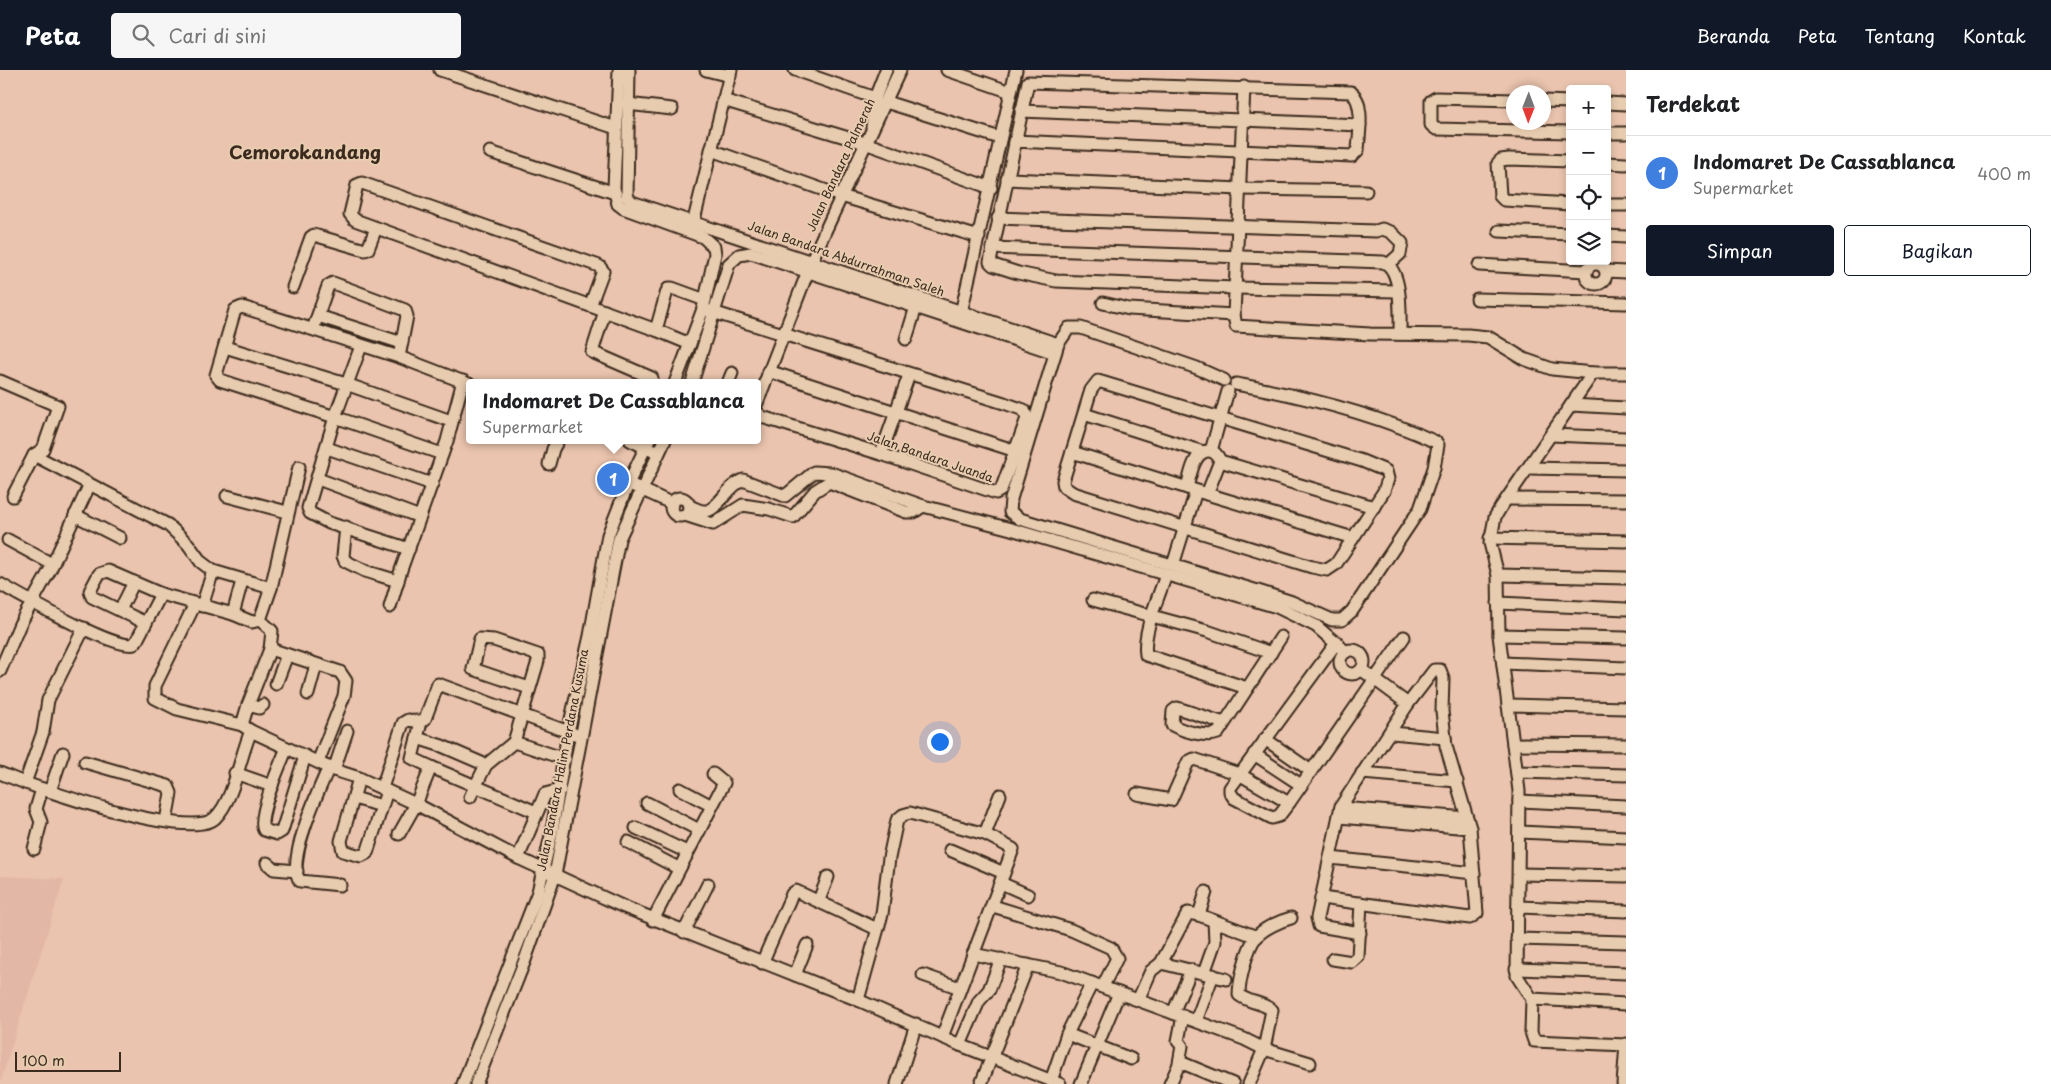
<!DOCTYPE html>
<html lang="id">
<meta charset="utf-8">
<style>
:root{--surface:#fff;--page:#f6f6f6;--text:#202124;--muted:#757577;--line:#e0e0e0;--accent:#111827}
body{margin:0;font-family:"Playpen Sans",sans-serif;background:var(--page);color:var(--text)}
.controls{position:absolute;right:15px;top:15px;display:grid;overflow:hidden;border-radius:5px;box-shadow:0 2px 8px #0003}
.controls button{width:45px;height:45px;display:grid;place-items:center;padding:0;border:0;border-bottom:1px solid var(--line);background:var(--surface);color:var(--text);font:25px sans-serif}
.compass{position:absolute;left:1506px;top:15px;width:45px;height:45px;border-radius:50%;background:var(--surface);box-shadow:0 2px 8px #0003;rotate:181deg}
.scale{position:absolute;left:15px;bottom:12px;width:106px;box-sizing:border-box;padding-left:5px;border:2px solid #3b2a1e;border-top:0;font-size:14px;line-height:18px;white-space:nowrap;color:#3b2a1e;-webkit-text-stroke:4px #e8ccaf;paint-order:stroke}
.you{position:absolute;left:939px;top:671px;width:18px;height:18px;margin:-12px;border:4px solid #fff;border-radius:50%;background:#1a73e8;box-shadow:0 0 0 8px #1a73e833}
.badge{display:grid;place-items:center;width:32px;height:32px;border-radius:50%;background:var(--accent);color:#fff;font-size:16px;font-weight:700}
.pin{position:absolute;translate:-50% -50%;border:2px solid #fff;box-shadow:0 1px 5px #0006}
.popup{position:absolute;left:466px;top:309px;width:295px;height:65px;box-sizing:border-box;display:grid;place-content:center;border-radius:5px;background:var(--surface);filter:drop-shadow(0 1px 4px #0005);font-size:16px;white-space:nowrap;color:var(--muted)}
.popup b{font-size:19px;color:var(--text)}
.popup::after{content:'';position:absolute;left:50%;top:100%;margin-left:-10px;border:10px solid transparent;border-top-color:var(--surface)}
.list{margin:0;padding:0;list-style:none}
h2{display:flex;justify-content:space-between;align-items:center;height:65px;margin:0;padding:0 20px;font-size:21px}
h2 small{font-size:16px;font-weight:400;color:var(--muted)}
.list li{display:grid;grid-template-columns:32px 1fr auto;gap:15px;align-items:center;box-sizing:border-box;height:75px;padding:0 20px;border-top:1px solid var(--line)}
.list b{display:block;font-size:19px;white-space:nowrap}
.list p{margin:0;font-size:16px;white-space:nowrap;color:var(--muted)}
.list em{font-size:16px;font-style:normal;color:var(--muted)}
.actions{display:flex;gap:10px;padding:15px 20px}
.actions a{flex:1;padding:11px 0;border:1px solid var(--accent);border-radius:5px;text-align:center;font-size:18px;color:var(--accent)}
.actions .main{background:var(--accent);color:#fff}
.icon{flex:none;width:28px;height:28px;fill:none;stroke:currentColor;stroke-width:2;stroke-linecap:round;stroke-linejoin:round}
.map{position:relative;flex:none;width:1626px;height:1014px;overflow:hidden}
header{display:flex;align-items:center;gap:30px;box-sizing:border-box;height:70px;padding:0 25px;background:var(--accent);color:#fff}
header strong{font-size:24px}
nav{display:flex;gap:28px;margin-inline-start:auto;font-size:18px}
.search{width:350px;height:45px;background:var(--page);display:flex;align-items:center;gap:12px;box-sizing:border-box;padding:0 18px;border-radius:5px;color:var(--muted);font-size:19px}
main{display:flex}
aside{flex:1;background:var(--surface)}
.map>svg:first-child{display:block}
</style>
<header>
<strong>Peta</strong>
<div class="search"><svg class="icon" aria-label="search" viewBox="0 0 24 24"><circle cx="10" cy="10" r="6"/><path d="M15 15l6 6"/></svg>Cari di sini</div>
<nav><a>Beranda</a><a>Peta</a><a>Tentang</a><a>Kontak</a></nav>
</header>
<main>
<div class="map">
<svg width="1626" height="1014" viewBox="0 0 1626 1014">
<rect width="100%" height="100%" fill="#eac4ae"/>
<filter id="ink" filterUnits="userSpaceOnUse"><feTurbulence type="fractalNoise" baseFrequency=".02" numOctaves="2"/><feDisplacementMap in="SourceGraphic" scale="10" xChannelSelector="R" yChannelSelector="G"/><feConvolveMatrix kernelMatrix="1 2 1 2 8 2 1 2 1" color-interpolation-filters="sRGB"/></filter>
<g filter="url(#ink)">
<!-- built -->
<polygon fill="#e3b7a6" points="0,806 64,809 0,1013"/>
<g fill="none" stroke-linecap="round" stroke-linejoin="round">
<!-- minor casing -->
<g stroke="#3b2a1e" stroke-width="15">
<g id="minor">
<polyline points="440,0 616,58"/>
<polyline points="706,0 730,6"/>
<polyline points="795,0 875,28"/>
<polyline points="947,0 1011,22"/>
<polyline points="1244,17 1234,245 1236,256 1370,264 1468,265 1488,267 1524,289 1552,299 1593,303 1626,303"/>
<polyline points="723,30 865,73 991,118"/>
<polyline points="1514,30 1436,28 1431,31 1431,55 1436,59 1570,62"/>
<polyline points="1544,31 1570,32"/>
<polyline points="886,32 1000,68"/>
<polyline points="1607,33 1626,34"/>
<polyline points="627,34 672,39"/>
<polyline points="1021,41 1360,55"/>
<polyline points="872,57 875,28 886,0"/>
<polyline points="1607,63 1626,63"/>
<path d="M1014,71l338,15 6,-6c1,-16 7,-47 -7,-58l-323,-10 -38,180 3,3 25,8 38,8 179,7 163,3"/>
<polyline points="711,80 841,126 979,167"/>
<polyline points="490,82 615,123"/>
<polyline points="1570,91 1509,89 1501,90 1498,93 1500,126 1504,130 1570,134"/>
<polyline points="1607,93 1626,94"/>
<polyline points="1007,109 1241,119 1366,121"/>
<polyline points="627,127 632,132 1058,274"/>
<polyline points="627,127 629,0"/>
<polyline points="618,134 623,138 703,167 714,177 715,184 703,239 675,313"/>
<polyline points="618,134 614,118 619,0"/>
<polyline points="1607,135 1626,135"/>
<polyline points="998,148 1376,161 1382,159 1391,162 1402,173 1400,184 1389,194"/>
<polyline points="692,158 731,0"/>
<polyline points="1499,161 1570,164"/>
<polyline points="1607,166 1626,167"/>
<path d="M992,178l391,14c20,7 17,54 17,72"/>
<circle cx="1596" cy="204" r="10"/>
<polyline points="1479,195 1586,201"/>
<polyline points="1606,201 1626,202"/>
<polyline points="293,217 311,167 314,165 365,180 368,179 376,158"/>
<polyline points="1477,229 1626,233"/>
<polyline points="1103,233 1129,239 1234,245"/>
<polyline points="590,236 603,201 599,196 362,113 357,115 350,144 355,150 656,260"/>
<polyline points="703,239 1004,333 1024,340 1027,348 1001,420 996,423 881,384 762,347 757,342"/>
<polyline points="605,241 592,282 652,308"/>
<polyline points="961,243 1016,0"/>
<polyline points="318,246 402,273"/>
<polyline points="313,259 328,216 333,213 405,240 407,246 399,287"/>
<polyline points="906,269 916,237"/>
<polyline points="690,274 656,260 667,221 669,218 672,218 705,230"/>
<polyline points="361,276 335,347 220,310 216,305 235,240 242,237 399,287 469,314"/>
<polyline points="225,277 346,314 451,351"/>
<polyline points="768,301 1016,381"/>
<polyline points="1593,303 1501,437 1495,447 1490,473 1498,505 1499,565 1519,721 1517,906 1532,929 1626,934"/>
<path d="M1224,310l-27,-12 -116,-40h-12l-11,16 -47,155 -1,13 10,7 241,73 31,10 40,18h10l10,-9 68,-102 14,-41 4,-23 -2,-3c-63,-29 -133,-46 -200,-58"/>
<polyline points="0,311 58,336 43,379 34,385 168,455 188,474 201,492 213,501 271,518"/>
<polygon points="1098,311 1362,391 1386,401 1388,409 1384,421 1336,494 1327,500 1312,497 1073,423 1064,417 1063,411 1091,320"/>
<polyline points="692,313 729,194 739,185 751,183 1055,283"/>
<polyline points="728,313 732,303"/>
<polyline points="757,333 815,183 900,0"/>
<polyline points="1571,335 1626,338"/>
<polyline points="1084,344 1203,382"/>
<polyline points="1551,365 1626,368"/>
<polyline points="630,370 653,381"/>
<polyline points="327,378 432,414"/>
<polyline points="1211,381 1228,321"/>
<polyline points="1072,382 1207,424 1220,391"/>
<polyline points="881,384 909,305"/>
<polyline points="549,394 553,379 558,370"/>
<polyline points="1529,398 1626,400"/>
<polyline points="318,409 420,447"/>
<polyline points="634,416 673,434"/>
<path d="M1187,418c3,-12 7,-38 22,-37 6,0 9,5 11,10l154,46"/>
<polyline points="1207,424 1353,468"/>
<polyline points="13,426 34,385"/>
<polyline points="227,426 287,442"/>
<circle cx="680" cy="437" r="9"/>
<polyline points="1507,429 1626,430"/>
<path d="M689,436c4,1 10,5 15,5 12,2 24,-26 39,-31l42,16 29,-24 17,1 92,33 88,23 266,78 39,19 30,26"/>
<polyline points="75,445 120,468"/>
<polyline points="685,445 713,454 743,435 769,439 793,447 815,421 829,412 906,442 914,442 923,436"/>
<polyline points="346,457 343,486 345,491 365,501 398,511"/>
<polyline points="1490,468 1626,471"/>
<polyline points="8,470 52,494"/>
<polyline points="409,479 329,453 310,443 308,438 335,347 442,384"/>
<polyline points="1173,495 1196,421"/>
<path d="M1166,505c-7,21 -24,58 -20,80l101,33"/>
<polyline points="1498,505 1626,508"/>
<path d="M0,514c21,12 116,67 134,60l3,-4 24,-46 72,20 19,8 8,-2 11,-32 28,-121"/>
<polyline points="1093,530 1207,561 1271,583"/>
<polyline points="1498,533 1626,539"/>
<polyline points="195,534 155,616 155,628 177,639 242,655 251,661"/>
<polyline points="202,536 213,501"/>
<polyline points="390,537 401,500 447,371 463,311"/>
<polyline points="120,540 134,512"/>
<polyline points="233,544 242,511"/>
<polyline points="260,550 272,561 270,579 340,602 346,611 344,626 318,692"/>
<polyline points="146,553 92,527 90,521 99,504 108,501 161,524"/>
<polyline points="1499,565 1626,568"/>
<polyline points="1337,572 1230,718 1230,722 1234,728 1272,748 1279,746 1289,733 1404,567"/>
<circle cx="1352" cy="592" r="12"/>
<polyline points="1503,593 1626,598"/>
<polyline points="0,601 20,554 50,500 89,416"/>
<polyline points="276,614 287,585"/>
<polyline points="308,624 316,595"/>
<polyline points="248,635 259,638 263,635"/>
<polyline points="1508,635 1626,638"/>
<polyline points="421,652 412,688 431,697"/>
<path d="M1224,653l-47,-15 -4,3 -1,14c11,6 35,13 46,8l63,-96"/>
<polyline points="242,655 248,635 270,579"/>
<polyline points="1392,663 1445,668"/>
<polyline points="417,668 442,676 486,695"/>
<polyline points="1265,669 1311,701"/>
<polyline points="514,672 538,591 538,585 494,570 480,569 473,599 529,618"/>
<polyline points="1513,674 1626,675"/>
<path d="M287,678c-6,14 -31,71 -23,82l13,4 5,-3 23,-75"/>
<polyline points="1254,684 1301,715"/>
<polyline points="85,692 168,716 171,723 166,751"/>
<path d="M329,697c-9,20 -44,96 -29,114l40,4"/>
<polyline points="334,700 347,661"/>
<polyline points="1517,702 1626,705"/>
<path d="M0,703c32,14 190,69 215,45 19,-18 25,-62 36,-87l83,39 25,8 57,26 102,54 106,49 234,93 102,45 100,39"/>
<polyline points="235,703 272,716"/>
<polyline points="1362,703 1457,711"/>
<polyline points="359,708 341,771 343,781 361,786 367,783 387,721"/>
<polyline points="25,713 43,662 48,630 84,558"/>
<polyline points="382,718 403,653 408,650 421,652 425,649 438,614 574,664"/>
<polyline points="680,719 712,736"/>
<polyline points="50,721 63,683"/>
<polyline points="1137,724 1171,730 1188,692 1194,689 1239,704 1289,733"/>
<polyline points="470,727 486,695 514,672 565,689"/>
<polyline points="354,728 382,736"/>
<polyline points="1519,731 1626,736"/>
<polyline points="647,733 699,760"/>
<polyline points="1341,738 1467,748"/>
<polyline points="1339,747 1470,758"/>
<polyline points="636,758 687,782"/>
<polyline points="1520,762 1626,767"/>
<polyline points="399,764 416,734 431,697 536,742"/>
<polyline points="985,764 1000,725"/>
<polyline points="628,772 678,798"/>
<polyline points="34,779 41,752 36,739 42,719"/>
<polyline points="950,780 1004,803"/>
<polyline points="518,788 545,724 560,720"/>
<polyline points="1330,788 1474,803"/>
<polyline points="267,793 274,799 297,801"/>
<polyline points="1519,804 1626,806"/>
<polyline points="1001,813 1028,825"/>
<polyline points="1321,828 1470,848 1477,843 1470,758 1446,676 1442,641 1443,608 1440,600 1434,600 1408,634"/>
<polyline points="819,830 828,807"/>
<polyline points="993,836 1071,860 1111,878 1117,888 1103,916"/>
<polyline points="1518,837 1626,841"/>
<polyline points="1199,845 1206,822"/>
<path d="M1291,848c-11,3 -27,10 -35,19 -9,11 -17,44 -17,58 10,8 23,7 33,15l-8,39 46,14"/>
<polyline points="653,850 724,713 713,704"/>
<polyline points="684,862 708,814"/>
<polyline points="1360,863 1319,856 1317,848 1341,736 1408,634 1362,600"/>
<polyline points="1517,869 1626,872"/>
<polyline points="973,884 1061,902 1244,969 1264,979 1249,1014"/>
<polyline points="1333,889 1352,892 1358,887 1361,833"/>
<polyline points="762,893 792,824 796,821 877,859"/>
<polyline points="1161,893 1226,909"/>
<polyline points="1516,899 1626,903"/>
<polyline points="1204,903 1215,872 1214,851"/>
<polyline points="795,905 807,875"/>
<polyline points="923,905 960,918"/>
<polyline points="1532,929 1531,962 1534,971 1626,975"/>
<polyline points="858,930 882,844 889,788 897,750 903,745 910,743 985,764 1013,779 942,967"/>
<polyline points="1138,930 1151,901 1161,893 1188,843 1199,845 1257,867"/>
<polyline points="1173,943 1191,900"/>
<polyline points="1196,951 1213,905"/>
<polyline points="1067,964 1131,989"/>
<polyline points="960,975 979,931 989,920 1001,889"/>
<polyline points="1179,993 1182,976 1178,971 1183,946"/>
<polyline points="1051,1011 1067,964 1092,913"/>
<polyline points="463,1014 538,822 552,761 568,662 590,566 608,465 628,414 649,370"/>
<polyline points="476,1014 525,890 555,805 619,469 665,370"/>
<polyline points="897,1014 916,954"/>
<polyline points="981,1014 1028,895"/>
<polyline points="1081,1014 1119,923"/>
<polyline points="1170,1014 1180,992 1233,1014"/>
<polyline points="1623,1014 1626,974"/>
</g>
</g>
<!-- minor -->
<use href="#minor" stroke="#e8ccaf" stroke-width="11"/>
</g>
</g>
<g text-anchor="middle" stroke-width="4" stroke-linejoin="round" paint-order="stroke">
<!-- street labels -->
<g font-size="12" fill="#3b2a1e" stroke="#e8ccaf">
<text transform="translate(841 95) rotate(-65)" y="4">Jalan Bandara Palmerah</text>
<text transform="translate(846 189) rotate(19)" y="4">Jalan Bandara Abdurrahman Saleh</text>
<text transform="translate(930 387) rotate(19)" y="4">Jalan Bandara Juanda</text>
<text transform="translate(563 690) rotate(-79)" y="4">Jalan Bandara Halim Perdana Kusuma</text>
</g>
<!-- district labels -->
<g font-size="18" font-weight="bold" fill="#3b2a1e" stroke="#e8ccaf">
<text x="305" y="89">Cemorokandang</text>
</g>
</g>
</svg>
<div class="controls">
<button>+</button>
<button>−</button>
<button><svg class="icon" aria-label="locate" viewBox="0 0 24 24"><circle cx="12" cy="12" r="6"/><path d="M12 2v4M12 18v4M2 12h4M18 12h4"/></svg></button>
<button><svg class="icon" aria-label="layers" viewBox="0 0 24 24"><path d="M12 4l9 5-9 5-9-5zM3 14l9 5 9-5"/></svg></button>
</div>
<svg class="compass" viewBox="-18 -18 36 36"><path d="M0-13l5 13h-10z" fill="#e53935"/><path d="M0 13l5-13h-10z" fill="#757577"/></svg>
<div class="scale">100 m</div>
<div class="you"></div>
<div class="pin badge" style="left:613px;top:409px;background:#3f7fe0">1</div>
<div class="popup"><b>Indomaret De Cassablanca</b>Supermarket</div>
</div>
<aside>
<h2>Terdekat<small></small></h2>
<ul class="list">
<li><span class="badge" style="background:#3f7fe0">1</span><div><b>Indomaret De Cassablanca</b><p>Supermarket</p></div><em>400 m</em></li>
</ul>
<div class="actions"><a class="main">Simpan</a><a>Bagikan</a></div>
</aside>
</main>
